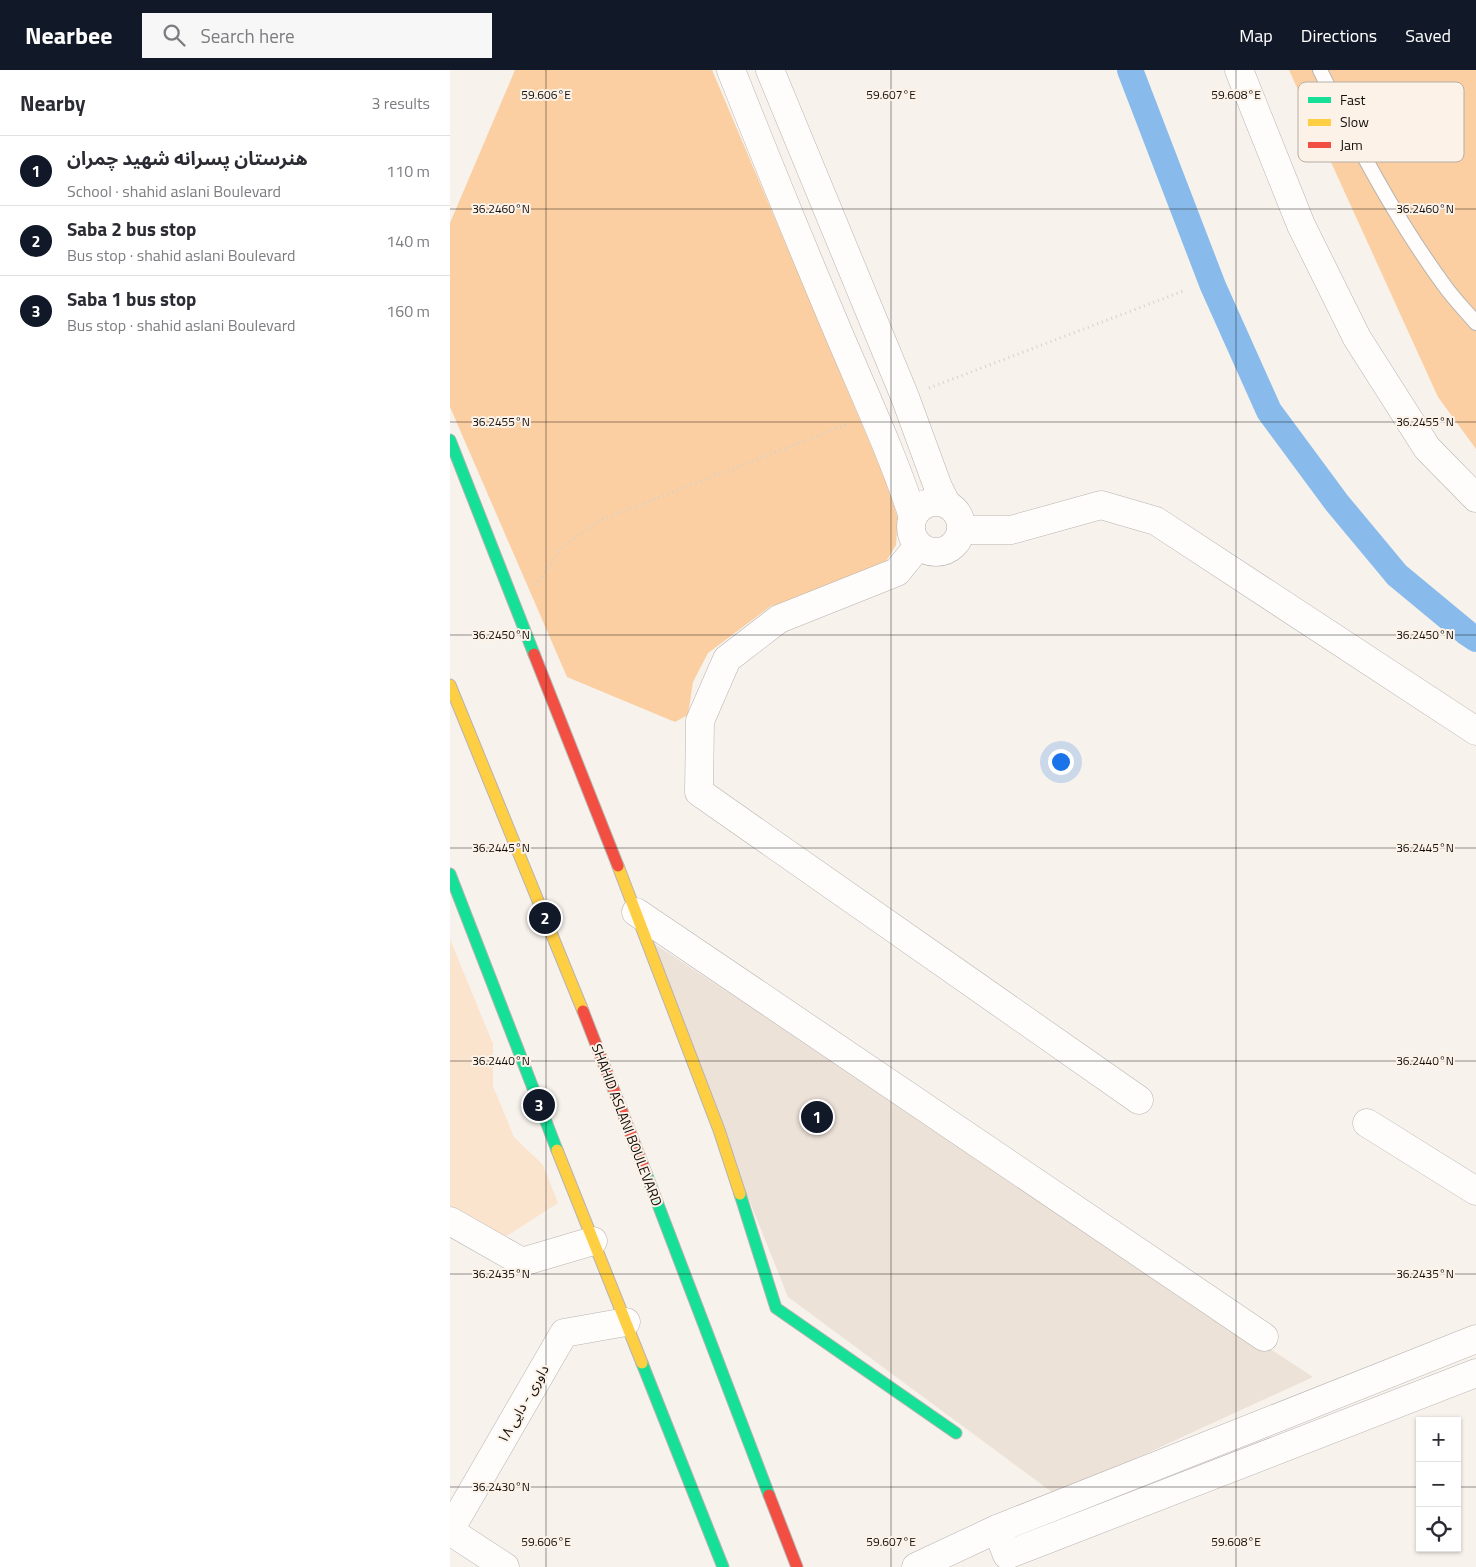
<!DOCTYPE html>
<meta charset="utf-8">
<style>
:root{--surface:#fff;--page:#f7f7f7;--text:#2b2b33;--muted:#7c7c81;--line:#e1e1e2;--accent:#111827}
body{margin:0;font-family:"Titillium Web","Noto Sans Arabic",sans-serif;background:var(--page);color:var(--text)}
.controls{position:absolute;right:15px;bottom:15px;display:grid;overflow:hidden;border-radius:0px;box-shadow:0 1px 4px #0004}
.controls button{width:45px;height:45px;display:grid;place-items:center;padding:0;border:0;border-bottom:1px solid var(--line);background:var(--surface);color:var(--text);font:25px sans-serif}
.you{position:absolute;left:610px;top:691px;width:18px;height:18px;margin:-12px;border:4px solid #fff;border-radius:50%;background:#1a73e8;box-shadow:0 0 0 8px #1a73e833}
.badge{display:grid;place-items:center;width:32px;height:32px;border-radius:50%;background:var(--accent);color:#fff;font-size:16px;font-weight:700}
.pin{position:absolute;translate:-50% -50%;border:2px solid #fff;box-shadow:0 1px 5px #0006}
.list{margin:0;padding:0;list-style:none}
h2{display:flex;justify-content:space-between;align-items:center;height:65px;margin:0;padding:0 20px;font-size:21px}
h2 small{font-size:16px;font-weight:400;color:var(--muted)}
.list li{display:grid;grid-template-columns:32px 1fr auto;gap:15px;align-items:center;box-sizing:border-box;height:70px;padding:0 20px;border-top:1px solid var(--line)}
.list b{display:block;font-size:19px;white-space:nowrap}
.list p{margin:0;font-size:16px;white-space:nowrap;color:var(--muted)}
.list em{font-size:16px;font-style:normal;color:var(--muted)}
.icon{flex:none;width:28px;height:28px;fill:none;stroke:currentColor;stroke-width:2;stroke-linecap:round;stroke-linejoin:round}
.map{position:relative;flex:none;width:1026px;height:1497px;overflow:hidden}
header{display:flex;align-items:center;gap:30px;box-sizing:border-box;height:70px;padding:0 25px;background:var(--accent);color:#fff}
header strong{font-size:24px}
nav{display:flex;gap:28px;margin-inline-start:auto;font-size:18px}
.search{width:350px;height:45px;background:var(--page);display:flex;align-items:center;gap:12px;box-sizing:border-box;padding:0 18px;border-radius:0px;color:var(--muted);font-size:19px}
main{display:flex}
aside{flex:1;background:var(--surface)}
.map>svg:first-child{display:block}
</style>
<header>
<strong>Nearbee</strong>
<div class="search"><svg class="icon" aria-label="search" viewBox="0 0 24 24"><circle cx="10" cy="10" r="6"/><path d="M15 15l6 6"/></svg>Search here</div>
<nav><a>Map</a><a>Directions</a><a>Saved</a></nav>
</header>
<main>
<aside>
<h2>Nearby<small>3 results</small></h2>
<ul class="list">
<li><span class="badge">1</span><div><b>هنرستان پسرانه شهید چمران</b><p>School · shahid aslani Boulevard</p></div><em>110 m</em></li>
<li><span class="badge">2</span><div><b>Saba 2 bus stop</b><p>Bus stop · shahid aslani Boulevard</p></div><em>140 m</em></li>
<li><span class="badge">3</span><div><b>Saba 1 bus stop</b><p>Bus stop · shahid aslani Boulevard</p></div><em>160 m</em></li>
</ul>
</aside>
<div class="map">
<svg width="1026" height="1497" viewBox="0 0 1026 1497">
<rect width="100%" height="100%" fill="#f7f2ec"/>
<!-- built -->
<polygon fill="#ede2d8" points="194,867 863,1307 606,1425 338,1227"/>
<!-- green -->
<polygon fill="#fbe4ce" points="0,869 43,974 43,1016 64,1067 93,1095 108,1133 52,1169 0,1136"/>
<!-- forest -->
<g fill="#fbcfa2">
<polygon points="65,0 262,0 436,411 448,449 446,475 431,500 398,517 321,536 258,583 243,612 238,645 225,652 117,607 0,337 0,153"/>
<polygon points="839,0 1026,0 1026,379 988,327"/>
</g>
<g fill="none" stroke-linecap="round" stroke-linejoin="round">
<!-- canal -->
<polyline stroke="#88bbeb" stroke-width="26" points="680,0 763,216 819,341 887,433 947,505 1017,563 1026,569"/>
<!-- lane casing -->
<g stroke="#b7b3b0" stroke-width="16">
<path id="lane" d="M870,0c36,74 75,148 124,215 9,13 21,25 32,38"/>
</g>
<!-- street casing -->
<g stroke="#b7b3b0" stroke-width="29">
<g id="street">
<path d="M281,0c34,86 69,172 105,257 26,62 56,125 77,190"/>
<polyline points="320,0 455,327 488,417 496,433"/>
<polyline points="789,0 851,155 907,268 977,378 1026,428"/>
<circle cx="486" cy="457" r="25"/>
<polyline points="512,460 561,460 651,435 706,451 1026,661"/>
<polyline points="468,476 447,502 329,549 277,589 250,651 249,722 689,1030"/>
<polyline points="186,842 814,1267"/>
<polyline points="917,1053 1026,1121"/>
<polyline points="0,1151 72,1192 143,1171"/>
<polyline points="547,1459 557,1485 1026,1303"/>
<polyline points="0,1460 114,1263 176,1252"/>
<polyline points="0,1461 55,1497"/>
<polyline points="466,1497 547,1459 1026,1269"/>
</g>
</g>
<!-- fast casing -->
<g stroke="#b7b3b0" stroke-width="13">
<g id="fast">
<polyline points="0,370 84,584"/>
<polyline points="0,804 107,1080"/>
<polyline points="196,1103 319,1425"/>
<polyline points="290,1124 326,1238 506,1363"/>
<polyline points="192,1293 273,1497"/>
</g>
</g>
<!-- slow casing -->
<g stroke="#b7b3b0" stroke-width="13">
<g id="slow">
<polyline points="0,615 133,941"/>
<polyline points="168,796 269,1060 290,1124"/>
<polyline points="107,1080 192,1293"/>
</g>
</g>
<!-- jam casing -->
<g stroke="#b7b3b0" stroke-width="13">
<g id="jam">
<polyline points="84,584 168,796"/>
<polyline points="133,941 196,1103"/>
<polyline points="319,1425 347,1497"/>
</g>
</g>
<!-- path -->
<g stroke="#d3d1cf" stroke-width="3" stroke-dasharray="1 4" stroke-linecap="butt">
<polyline points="479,318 736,220"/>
<polyline points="86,515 114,475 153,449 398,354"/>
</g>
<!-- lane -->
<use href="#lane" stroke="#fefdfc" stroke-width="14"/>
<!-- street -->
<use href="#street" stroke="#fefdfc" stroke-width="28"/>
<!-- fast -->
<use href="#fast" stroke="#16e098" stroke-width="11"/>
<!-- slow -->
<use href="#slow" stroke="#ffcf43" stroke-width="11"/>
<!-- jam -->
<use href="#jam" stroke="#f24e42" stroke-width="11"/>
</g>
<!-- ticks -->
<path fill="none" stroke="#13100d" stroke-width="1" stroke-opacity="0.45" d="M96,0v1497M441,0v1497M786,0v1497M0,139h1026M0,352h1026M0,565h1026M0,778h1026M0,991h1026M0,1204h1026M0,1417h970M1007,1417h19"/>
<g text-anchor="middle" stroke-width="4" stroke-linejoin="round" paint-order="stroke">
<!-- street labels -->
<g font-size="14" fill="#13100d" stroke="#fcf2e8">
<text transform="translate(177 1055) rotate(69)" y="5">SHAHID ASLANI BOULEVARD</text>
<text transform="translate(73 1334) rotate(-60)" y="5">داوری - دایی ۱۸</text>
</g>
</g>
<!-- legend -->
<rect x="848" y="12" width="166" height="80" rx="8" fill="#fcf2e8" stroke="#b6aea6" stroke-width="1"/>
<rect x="858" y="27" width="23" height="6" fill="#16e098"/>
<rect x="858" y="49" width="23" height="7" fill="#ffcf43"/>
<rect x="858" y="72" width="23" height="6" fill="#f24e42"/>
<g font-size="14" fill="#13100d">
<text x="890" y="35">Fast</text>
<text x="890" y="57">Slow</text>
<text x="890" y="80">Jam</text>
</g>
<g font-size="12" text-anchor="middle" fill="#13100d" stroke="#fcf2e8" stroke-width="4" stroke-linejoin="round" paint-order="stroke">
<text x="96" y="29">59.606°E</text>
<text x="441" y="29">59.607°E</text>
<text x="786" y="29">59.608°E</text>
<text x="51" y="143">36.2460°N</text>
<text x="975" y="143">36.2460°N</text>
<text x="51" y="356">36.2455°N</text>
<text x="975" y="356">36.2455°N</text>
<text x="51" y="569">36.2450°N</text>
<text x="975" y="569">36.2450°N</text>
<text x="51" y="782">36.2445°N</text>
<text x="975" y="782">36.2445°N</text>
<text x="51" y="995">36.2440°N</text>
<text x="975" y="995">36.2440°N</text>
<text x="51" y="1208">36.2435°N</text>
<text x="975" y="1208">36.2435°N</text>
<text x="51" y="1421">36.2430°N</text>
<text x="96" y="1476">59.606°E</text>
<text x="441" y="1476">59.607°E</text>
<text x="786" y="1476">59.608°E</text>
</g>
</svg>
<div class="controls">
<button>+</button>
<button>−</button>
<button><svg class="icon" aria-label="locate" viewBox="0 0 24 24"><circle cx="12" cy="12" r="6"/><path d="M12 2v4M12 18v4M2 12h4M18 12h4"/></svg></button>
</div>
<div class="you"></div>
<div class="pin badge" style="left:367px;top:1047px">1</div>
<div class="pin badge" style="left:95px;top:848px">2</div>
<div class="pin badge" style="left:89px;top:1035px">3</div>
</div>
</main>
